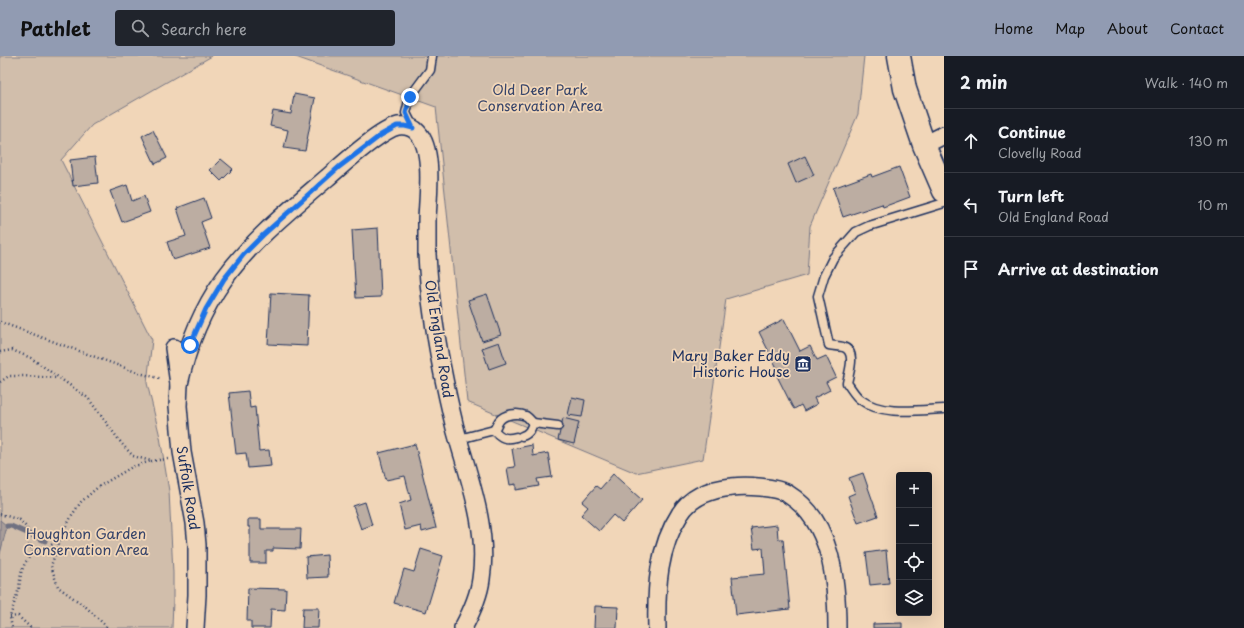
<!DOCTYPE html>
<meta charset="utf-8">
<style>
:root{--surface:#171b24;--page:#20242c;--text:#f1f3f6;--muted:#9ea1a6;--line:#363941;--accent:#919bb2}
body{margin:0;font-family:"Playpen Sans",sans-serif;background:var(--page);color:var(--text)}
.controls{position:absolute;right:12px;bottom:12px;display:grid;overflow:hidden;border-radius:4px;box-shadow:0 4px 16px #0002}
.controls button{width:36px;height:36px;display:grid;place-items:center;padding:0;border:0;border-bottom:1px solid var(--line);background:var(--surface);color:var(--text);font:20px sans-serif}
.stop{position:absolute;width:12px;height:12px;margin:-9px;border:3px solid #1a73e8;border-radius:50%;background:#fff}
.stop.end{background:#1a73e8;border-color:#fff;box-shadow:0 1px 4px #0008}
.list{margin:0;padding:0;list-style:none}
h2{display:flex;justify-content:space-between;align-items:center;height:52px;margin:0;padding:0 16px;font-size:17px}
h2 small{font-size:13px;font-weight:400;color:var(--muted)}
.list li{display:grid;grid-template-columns:26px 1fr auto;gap:12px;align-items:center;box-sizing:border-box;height:64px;padding:0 16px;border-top:1px solid var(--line)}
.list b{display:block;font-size:15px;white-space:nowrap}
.list p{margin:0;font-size:13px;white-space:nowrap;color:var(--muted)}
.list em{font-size:13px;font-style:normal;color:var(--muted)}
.icon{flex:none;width:22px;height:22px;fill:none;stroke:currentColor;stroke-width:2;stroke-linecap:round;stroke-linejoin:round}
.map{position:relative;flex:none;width:944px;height:572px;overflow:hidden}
header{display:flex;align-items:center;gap:24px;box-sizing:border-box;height:56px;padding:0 20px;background:var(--accent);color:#111}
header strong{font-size:19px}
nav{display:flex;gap:22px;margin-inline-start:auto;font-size:14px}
.search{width:280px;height:36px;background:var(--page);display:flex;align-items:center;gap:10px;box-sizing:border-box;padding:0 14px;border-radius:4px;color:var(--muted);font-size:15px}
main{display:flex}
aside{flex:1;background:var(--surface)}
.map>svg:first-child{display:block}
</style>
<header>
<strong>Pathlet</strong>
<div class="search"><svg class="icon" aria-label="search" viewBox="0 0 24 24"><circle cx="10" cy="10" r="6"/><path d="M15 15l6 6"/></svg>Search here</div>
<nav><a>Home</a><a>Map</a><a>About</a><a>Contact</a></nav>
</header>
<main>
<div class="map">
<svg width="944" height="572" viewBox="0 0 944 572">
<rect width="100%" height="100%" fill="#f1d6b8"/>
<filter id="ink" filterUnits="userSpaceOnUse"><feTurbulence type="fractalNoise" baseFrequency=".025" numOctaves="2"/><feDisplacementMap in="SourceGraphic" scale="8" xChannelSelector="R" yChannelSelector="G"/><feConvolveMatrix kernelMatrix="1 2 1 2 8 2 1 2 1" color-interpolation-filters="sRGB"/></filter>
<g filter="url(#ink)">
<!-- green -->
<g fill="#d1beab" stroke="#767684">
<polygon points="0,0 212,0 92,69 61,104 152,284 147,327 160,381 169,435 173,517 173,544 172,572 0,572"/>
<polygon points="293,0 864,0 858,58 810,170 807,219 726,243 703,403 636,417 467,346 436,51"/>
</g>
<!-- water -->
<polygon fill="#a89d99" stroke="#707181" points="0,464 7,470 0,498"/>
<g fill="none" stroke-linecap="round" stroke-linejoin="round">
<!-- stream -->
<polyline stroke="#707181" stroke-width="5" points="7,470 11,470 45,485"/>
</g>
<!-- building -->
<g fill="#bcada2" stroke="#1b2f5e">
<polygon points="294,38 315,42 305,95 284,92 288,74 270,70 273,55 291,58"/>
<polygon points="153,74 167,102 155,108 142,80"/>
<polygon points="805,100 814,119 796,127 788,108"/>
<polygon points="95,101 98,127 73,130 70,104"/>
<polygon points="221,103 233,113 221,125 210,114"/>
<polygon points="899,111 910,141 883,151 882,148 843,161 833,132 871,118 872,121"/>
<polygon points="127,129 132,145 144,140 150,156 122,166 110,135"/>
<polygon points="204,142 211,162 201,166 210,192 173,204 167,186 186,180 177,152"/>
<polygon points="378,172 381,241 356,242 352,174"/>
<polygon points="271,237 309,239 307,290 268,288"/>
<polygon points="487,238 501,279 482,285 468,244"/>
<polygon points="784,263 800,295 810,290 817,304 826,300 836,321 826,326 830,334 814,342 817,348 804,355 801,349 794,353 792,350 774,314 777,312 759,276"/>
<polygon points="499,286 506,307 489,313 482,292"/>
<polygon points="248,335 250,352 255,351 259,395 269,394 271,410 248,412 246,397 236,398 229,337"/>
<polygon points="572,341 585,344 582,361 568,359"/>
<polygon points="563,362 579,366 574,388 558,384"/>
<polygon points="415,388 436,472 422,476 421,470 405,474 399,448 411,444 405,420 386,424 379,397"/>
<polygon points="532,389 533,400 548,397 552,421 537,423 539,430 516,434 516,428 510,429 507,412 515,411 512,393"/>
<polygon points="863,417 878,460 858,467 848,440 855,437 849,422"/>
<polygon points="613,418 642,444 622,467 613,459 599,475 581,459 588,451 582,446 596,430 600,433"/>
<polygon points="365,446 372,469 361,473 353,450"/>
<polygon points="248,463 261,463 261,473 301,473 300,493 273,492 273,495 266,495 266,507 250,507 250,471 248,471"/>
<polygon points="777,469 778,483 783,483 790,553 736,559 732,521 765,518 763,492 754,493 751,472"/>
<polygon points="421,493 443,500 426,556 394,547 404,513 414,516"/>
<polygon points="886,494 889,527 870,529 866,497"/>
<polygon points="327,499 328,521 307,522 306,501"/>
<polygon points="248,532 286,533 285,554 271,553 270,572 251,572 251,565 247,565"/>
<polygon points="595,550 618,551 617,572 594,572"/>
<polygon points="303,552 319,552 318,572 302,572"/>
<polygon points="902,567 902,572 873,572 873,568"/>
</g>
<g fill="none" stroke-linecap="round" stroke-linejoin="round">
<!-- lane casing -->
<g stroke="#1b2f5e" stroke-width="11">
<g id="lane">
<polyline points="413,71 406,57 410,41 430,14 432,0"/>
<path d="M944,147l-75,23 -13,6 -23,26 -9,18 -6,20 11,49c5,1 10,1 14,2 14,4 6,25 4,36 4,5 8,13 14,17 21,16 58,10 83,9"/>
<polyline points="533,367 558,370"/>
<path d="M494,374c2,-3 3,-6 5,-9 5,-7 19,-9 27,-5 3,2 5,5 7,7 -2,6 -4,11 -11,13"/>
<path d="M459,383l35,-9c7,8 12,10 22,7"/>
</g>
</g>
<!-- street casing -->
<g stroke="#1b2f5e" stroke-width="20">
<g id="street">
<polyline points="924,89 944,79"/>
<polyline points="174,292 179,328 178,350 182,396 195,467 197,489 197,539 195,572"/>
<path d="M179,328c8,-36 23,-74 45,-105 28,-39 67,-70 103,-101 15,-13 53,-48 71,-52 8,-1 15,1 20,7 16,17 10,63 9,86 0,11 0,23 0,35 1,20 3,41 6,61 5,38 13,76 22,113 13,48 34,100 26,151 -2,17 -10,34 -18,49"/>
<path d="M657,572c-1,-40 1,-80 23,-114 11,-18 32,-25 52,-27 14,-2 44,0 56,7 44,27 49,88 49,134"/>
</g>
</g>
<!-- primary casing -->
<g stroke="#1b2f5e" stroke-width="25">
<polyline id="primary" points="899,0 905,33 924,89 944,135"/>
</g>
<!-- path -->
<g stroke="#1b2f5e" stroke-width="2.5" stroke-dasharray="1 3" stroke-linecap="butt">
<polyline points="0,266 139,317 162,323"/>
<polyline points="0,296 12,294 31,302 88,342 122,388 133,400 151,405 132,411 98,431 81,446 72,459 61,481 51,510 58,531 86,551 105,569 107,572"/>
<polyline points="0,326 9,320 24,320 57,322"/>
<polyline points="151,405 168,403"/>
<polyline points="0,458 20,464 27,472 27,483 33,496 25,507 21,517 19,532 10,561 12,572"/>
<path d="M33,496c13,-1 18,-7 27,-14"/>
<polyline points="10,561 18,560 31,572"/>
</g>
<!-- lane -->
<use href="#lane" stroke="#f1d6b8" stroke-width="8"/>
<!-- street -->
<use href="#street" stroke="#f1d6b8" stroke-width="17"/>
<!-- primary -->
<use href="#primary" stroke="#f1d6b8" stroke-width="22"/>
</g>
</g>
<g fill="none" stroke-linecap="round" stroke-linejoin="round" filter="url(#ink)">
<!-- route -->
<polyline stroke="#1a73e8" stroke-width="5" points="190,289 206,253 224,223 244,198 263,179 339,111 381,79 397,70 405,70 413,72 406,57 410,41"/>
</g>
<!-- icons -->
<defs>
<g id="museum-square" transform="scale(0.9)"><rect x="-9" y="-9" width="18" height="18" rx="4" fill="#1b2f5e" stroke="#f1d6b8"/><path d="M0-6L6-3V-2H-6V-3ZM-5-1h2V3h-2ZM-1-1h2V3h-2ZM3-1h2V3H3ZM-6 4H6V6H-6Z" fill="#fff"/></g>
</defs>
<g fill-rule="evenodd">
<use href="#museum-square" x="803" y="308"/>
</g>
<g text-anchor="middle" stroke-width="3.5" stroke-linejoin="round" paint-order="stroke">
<!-- park labels -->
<g font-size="14" fill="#36446a" stroke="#f1d6b8">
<text x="540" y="39">Old Deer Park<tspan x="540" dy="16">Conservation Area</tspan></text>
<text x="86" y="483">Houghton Garden<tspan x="86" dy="16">Conservation Area</tspan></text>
</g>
<!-- street labels -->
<g font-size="14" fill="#1b2f5e" stroke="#f1d6b8">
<text transform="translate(439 283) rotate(81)" y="5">Old England Road</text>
<text transform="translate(188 432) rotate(81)" y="5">Suffolk Road</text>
</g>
<!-- poi labels -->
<g font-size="14" fill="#1b2f5e" stroke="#f1d6b8" text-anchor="end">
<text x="790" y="305">Mary Baker Eddy<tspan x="790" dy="16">Historic House</tspan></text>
</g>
</g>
</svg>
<div class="controls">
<button>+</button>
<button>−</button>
<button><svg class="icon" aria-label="locate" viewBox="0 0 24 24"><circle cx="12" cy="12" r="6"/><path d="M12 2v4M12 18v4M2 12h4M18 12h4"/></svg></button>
<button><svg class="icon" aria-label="layers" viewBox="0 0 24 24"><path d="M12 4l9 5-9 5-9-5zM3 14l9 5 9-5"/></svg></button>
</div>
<div class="stop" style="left:190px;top:289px"></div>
<div class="stop end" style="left:410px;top:41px"></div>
</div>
<aside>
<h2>2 min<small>Walk · 140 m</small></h2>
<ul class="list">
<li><svg class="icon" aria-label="ahead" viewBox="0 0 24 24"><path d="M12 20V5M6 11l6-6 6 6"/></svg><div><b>Continue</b><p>Clovelly Road</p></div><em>130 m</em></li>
<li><svg class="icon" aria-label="left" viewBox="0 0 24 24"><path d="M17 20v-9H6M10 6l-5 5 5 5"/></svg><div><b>Turn left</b><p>Old England Road</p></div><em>10 m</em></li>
<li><svg class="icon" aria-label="arrive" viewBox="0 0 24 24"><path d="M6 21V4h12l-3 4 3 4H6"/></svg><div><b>Arrive at destination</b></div></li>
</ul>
</aside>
</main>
